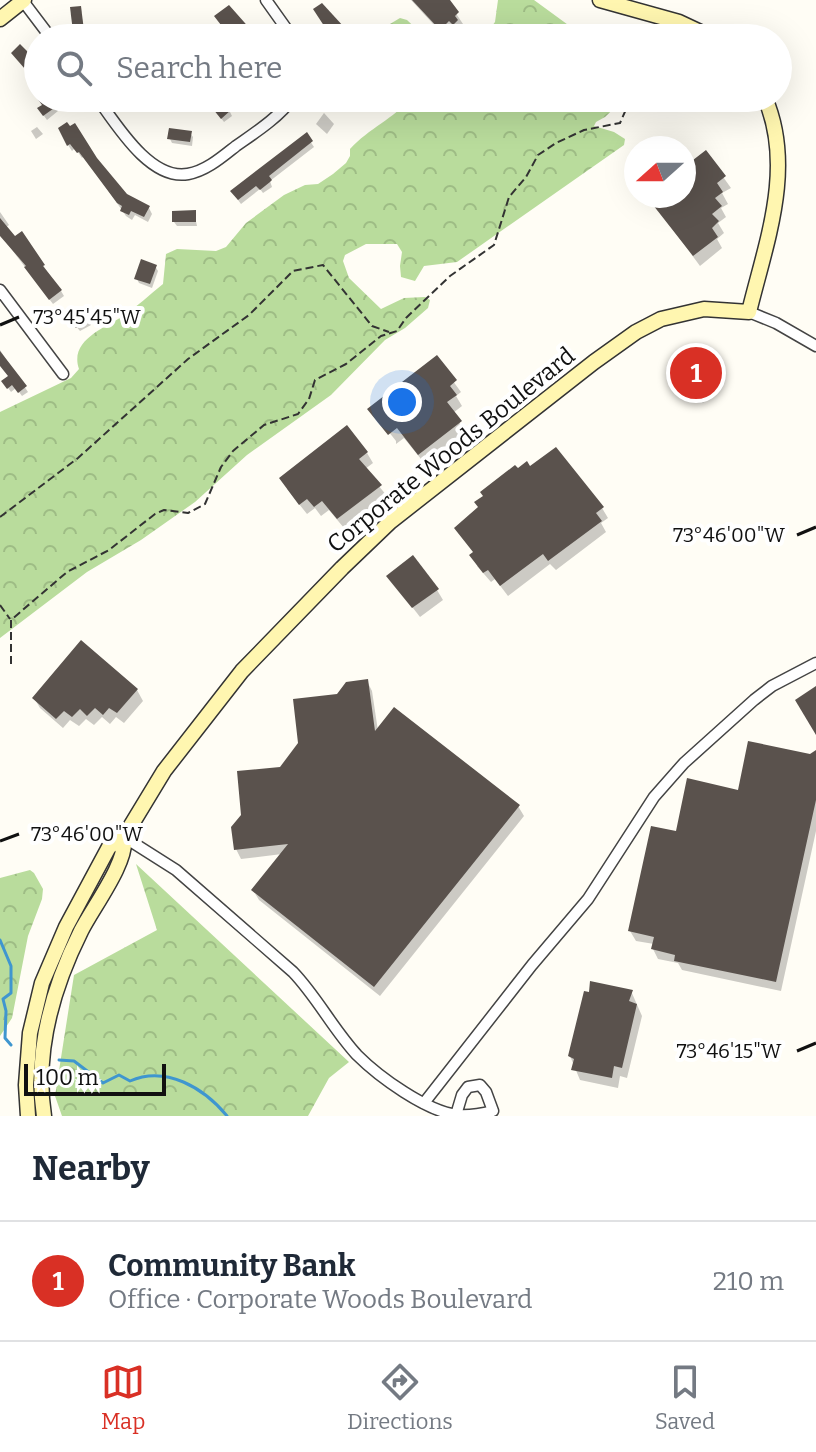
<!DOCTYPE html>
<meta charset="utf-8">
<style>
:root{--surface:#fff;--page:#f6f6f7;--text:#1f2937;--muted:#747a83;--line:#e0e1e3;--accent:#d93025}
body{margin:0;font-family:Bitter,serif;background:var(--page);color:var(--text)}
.compass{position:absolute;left:624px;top:136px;width:72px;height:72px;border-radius:50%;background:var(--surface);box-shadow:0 8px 32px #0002;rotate:249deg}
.scale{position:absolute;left:24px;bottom:20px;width:142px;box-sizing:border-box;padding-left:8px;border:4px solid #111;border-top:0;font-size:22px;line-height:28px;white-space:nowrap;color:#111;-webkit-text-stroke:6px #fff;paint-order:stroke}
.you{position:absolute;left:402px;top:402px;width:28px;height:28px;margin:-20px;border:6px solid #fff;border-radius:50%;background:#1a73e8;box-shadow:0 0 0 12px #1a73e833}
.badge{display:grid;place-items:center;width:52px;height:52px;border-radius:50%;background:var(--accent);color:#fff;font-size:26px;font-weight:700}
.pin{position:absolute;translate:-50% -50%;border:4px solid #fff;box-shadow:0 2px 8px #0006}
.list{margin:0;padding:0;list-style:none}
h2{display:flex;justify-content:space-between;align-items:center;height:104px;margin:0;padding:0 32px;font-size:34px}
h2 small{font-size:26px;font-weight:400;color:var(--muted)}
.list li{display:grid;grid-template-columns:52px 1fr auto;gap:24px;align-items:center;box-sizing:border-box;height:120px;padding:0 32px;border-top:2px solid var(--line)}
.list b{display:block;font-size:30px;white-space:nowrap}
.list p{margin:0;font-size:26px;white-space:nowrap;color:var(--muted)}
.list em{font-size:26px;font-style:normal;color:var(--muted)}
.icon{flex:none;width:44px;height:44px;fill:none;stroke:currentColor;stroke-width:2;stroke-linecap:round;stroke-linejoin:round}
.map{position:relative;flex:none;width:816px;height:1116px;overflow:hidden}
.search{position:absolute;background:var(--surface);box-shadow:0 8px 32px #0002;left:24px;right:24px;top:24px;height:88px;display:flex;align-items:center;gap:20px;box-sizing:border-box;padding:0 28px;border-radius:44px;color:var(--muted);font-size:30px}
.sheet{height:224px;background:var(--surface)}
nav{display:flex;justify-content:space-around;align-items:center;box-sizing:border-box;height:112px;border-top:2px solid var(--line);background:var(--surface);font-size:22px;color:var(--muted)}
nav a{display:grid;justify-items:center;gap:4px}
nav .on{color:var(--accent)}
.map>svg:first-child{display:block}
</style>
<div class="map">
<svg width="816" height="1116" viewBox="0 0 816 1116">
<defs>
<pattern id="forest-crowns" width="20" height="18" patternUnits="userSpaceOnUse" patternTransform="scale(2)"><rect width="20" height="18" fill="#b9dc9c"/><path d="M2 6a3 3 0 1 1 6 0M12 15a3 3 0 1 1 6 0" fill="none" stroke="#9ebc85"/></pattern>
</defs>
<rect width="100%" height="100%" fill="#fffdf5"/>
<!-- forest -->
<g fill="url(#forest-crowns)">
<polygon points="498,0 534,0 586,38 483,38 495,22"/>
<polygon points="400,18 407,20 426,38 391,38 390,24"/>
<path d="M410,98h215l-20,19 -9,5 -2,4 20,6 11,7 -1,6 -167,117 -33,4 -9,15 -14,-4 -1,-11 2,-14 -5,-8h-31l-21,11 -2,6 6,17 32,31 23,-11 21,-1 5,3 -2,8 -23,20 -20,12 -54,55 -84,60 -52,47 -54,38 -54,32 -87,66v-226l71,-34 8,-9c-10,-29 26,-41 44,-53 14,-9 27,-22 40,-32l3,-30 11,-5 39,2 10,-4 20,-24 38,-28 21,-10 13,-1 15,-10 13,-11 4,-7v-7c19,-21 44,-30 60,-51z"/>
<polygon points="136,864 349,1062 329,1078 308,1116 62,1116 55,1096 74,975 157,930"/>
<polygon points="30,870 34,873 43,889 42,899 28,936 12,1018 0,1036 0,878"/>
</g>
<!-- shadow -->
<g fill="#0003">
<polygon points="411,0 447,0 463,24 460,26 463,32 460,34 456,30 446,38"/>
<polygon points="80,8 85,35 78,36 75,31"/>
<polygon points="17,58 33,60 38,70 36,80"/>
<polygon points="44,98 49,98 58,111 47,120 39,109 44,106"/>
<polygon points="139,98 151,98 154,104 148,108"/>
<polygon points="229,98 236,108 230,112 232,116 224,122 218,114"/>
<polygon points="242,98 255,98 247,105"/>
<polygon points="349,98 377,98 377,107 353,107"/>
<polygon points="324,113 334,124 327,134 316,124"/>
<polygon points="37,127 43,134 36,139 31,131"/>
<polygon points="190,133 193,137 192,146 172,143 170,139"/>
<polygon points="306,135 314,147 270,181 272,187 263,193 260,189 241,204 235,196"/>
<polygon points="64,139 96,160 125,196 149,208 152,214 148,222 135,215 132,220 126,216 84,156 82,158 75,148 72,151"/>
<polygon points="706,153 731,188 722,193 728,204 721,208 726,217 718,223 724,233 717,239 722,248 700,266 649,197 684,196 684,170"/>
<polygon points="0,212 9,225 5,228 15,239 21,234 61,291 64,296 53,304 0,234"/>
<polygon points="194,212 197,226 177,226 174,222"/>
<polygon points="155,266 158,271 152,288 139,283 137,279"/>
<polygon points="82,313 91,325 80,331 70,319"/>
<polygon points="0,350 28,392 22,396 16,388 11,392 3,381 10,377 0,365"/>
<polygon points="436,358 461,392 456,396 462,406 453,413 466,433 425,464 404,438 396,444 396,441 377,417"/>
<polygon points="715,370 720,378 703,403 681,386 677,378"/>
<polygon points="367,453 373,463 365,469 387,496 344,528 329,510 321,516 315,508 307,514 287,489"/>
<polygon points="602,508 608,518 601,523 606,532 556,570 550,564 508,596 495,579 491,582 477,566"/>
<polygon points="388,576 437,590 443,600 420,617"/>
<polygon points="81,642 137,690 143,701 124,723 116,717 110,724 102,717 94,725 86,719 79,726 70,720 63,728 40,708 34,698"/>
<polygon points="367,681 372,691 378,731 518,806 524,816 380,996 259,900 253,890 282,854 241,859 236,849 281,769 300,744 338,696"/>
<polygon points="816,753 816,831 781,991 682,970 678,963 658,959 653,949 654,944 636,941 630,931 677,834 740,792"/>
<polygon points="631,991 642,1016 627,1078 620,1076 618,1088 580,1080 570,1056"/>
</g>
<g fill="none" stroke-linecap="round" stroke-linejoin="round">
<!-- stream -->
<g stroke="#3f96cf" stroke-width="3">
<polyline points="0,940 11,966 11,993 3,999 6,1011 5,1038 11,1045"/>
<path d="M59,1060l15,1 29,22 16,-8 11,6c36,-16 74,7 97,35"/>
</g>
</g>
<!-- building -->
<g fill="#5a524d">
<polygon points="412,0 450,0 459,12 455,16 458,20 453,25 449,21 440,30"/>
<polygon points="322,3 344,27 350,38 332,38 313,9"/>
<polygon points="229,5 252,31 250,33 254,38 231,38 214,16"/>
<polygon points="81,6 84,31 73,32 70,7"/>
<polygon points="20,44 35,59 32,61 38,67 32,77 11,53"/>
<polygon points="37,98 51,98 57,106 43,116 37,108 42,105"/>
<polygon points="215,98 240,98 229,107 231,110 221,119 213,109 220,104"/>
<polygon points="67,122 70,126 75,123 97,158 127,194 150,206 144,217 131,211 129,215 120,211 122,206 117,203 79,152 77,153 70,144 67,146 58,128"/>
<polygon points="169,128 192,131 190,142 167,139"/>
<polygon points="307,132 313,141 269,176 272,180 270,182 260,190 256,186 238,200 230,191"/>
<polygon points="706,150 726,176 717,183 723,192 715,198 722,206 712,214 719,221 712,228 718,237 693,256 646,196 684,196 684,167"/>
<polygon points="196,210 196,222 172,222 172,211"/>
<polygon points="0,218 15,236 22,231 45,265 43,266 62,290 49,300 24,267 26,266 0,236"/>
<polygon points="141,259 157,265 150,284 134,279"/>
<polygon points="73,307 79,313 83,310 90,319 83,326 81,324 76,328 65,314"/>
<polygon points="0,351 27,386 18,393 12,385 7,389 1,381 8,376 0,366"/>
<polygon points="692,353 717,369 698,396 674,378"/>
<polygon points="437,355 457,380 450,386 457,395 447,402 462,421 418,455 397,428 388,435 367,409"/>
<polygon points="347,425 368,452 359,459 382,485 337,519 322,501 314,507 307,499 299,505 279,478"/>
<polygon points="556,447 604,507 596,513 602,521 548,561 543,554 500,586 488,570 483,573 469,555 473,552 454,528 478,507 474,502 483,496 480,492 515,465 518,468 527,461 530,466"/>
<polygon points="413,555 439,589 412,608 386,576"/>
<polygon points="81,640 138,689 117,713 109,708 103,715 95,708 87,716 80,709 72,717 64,711 56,719 32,698"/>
<polygon points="368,679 375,731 394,707 520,805 374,987 251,890 288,844 234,850 231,827 241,815 237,771 280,767 298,743 293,699 337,694 346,682"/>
<polygon points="816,686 816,735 795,700"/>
<polygon points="748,741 810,754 816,750 816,800 776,982 674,961 675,955 651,949 654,937 628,931 651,826 676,831 687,778 738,790"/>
<polygon points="590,981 633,990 629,1001 637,1004 622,1068 614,1066 612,1078 571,1070 574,1059 568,1056 584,991 589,992"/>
</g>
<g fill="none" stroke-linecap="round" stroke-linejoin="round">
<!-- street casing -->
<g stroke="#444" stroke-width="13">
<g id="street">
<polyline points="266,0 293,38"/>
<polyline points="23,1 51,38"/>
<path d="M97,98c19,26 53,83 91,76 18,-3 34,-17 48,-28 20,-14 42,-28 57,-48"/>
<polyline points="0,290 63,374"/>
<polyline points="749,312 776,323 816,346"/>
<path d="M124,837l52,33 117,102c24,25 40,57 64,83 22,22 69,56 100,60 12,1 24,-1 36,-4l-7,-19 -6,-7 -12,2 -6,8 -6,20"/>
<polyline points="424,1103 532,965 588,899 654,797 684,763 754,700 772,686 816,663"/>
</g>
</g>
<!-- secondary casing -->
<g stroke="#333" stroke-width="17">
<g id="secondary">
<polyline points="600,0 679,22 713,38"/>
<polyline points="0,19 24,0"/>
<path d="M28,1116l-2,-31 4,-52 12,-50 24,-56 43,-80 15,-10 40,-66 78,-100 100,-103 48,-46 204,-160 42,-30 25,-13 43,-10 45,3c17,-70 46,-144 16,-214"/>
<path d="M44,1116c-10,-65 8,-127 37,-185 12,-24 47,-69 43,-94"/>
</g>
</g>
<!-- path -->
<g stroke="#333" stroke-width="2" stroke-dasharray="8 4" stroke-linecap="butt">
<polyline points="0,517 78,458 188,359 249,315 293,271 323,265 372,326 389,332"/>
<polyline points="0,605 10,619"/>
<polyline points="11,664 11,620 67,572 109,550 155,514 164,510 188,513 205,504 221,467 233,451 264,425 298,414 309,399 315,380 346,364 381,336 397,331 406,318 450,276 494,245 509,197 526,177 538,155 556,143 584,130 620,123 631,98"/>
</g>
<!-- street -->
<use href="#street" stroke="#fff" stroke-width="10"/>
<!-- secondary -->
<use href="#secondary" stroke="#fff6b0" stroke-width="14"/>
</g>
<!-- ticks -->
<path fill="none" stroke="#111" stroke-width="3" d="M0,325l19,-8M797,535l19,-8M0,841l19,-7M797,1051l19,-8"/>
<g text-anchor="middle" stroke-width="8" stroke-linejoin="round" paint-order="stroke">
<!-- street labels -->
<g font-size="24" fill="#111" stroke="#fff">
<text transform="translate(451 450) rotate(-39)" y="8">Corporate Woods Boulevard</text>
</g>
</g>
<g font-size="20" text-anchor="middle" fill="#111" stroke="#fff" stroke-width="8" stroke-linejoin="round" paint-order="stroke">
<text x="87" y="324">73°45'45"W</text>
<text x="729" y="542">73°46'00"W</text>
<text x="87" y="841">73°46'00"W</text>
<text x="729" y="1058">73°46'15"W</text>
</g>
</svg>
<svg class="compass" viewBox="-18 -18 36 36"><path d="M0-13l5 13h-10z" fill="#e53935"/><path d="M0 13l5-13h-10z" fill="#747a83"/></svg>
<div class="scale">100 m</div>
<div class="you"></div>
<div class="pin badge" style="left:696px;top:373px">1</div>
<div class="search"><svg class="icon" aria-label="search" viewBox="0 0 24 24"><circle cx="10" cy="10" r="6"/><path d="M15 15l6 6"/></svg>Search here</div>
</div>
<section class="sheet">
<h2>Nearby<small></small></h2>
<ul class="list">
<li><span class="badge">1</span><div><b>Community Bank</b><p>Office · Corporate Woods Boulevard</p></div><em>210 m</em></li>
</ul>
</section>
<nav>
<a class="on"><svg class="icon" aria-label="map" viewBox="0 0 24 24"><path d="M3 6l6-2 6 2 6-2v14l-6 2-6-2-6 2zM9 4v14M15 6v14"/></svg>Map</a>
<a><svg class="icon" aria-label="directions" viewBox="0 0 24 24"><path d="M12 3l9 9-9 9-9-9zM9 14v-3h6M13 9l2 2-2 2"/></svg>Directions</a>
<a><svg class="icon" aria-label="saved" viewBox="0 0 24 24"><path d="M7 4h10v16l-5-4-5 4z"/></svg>Saved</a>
</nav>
